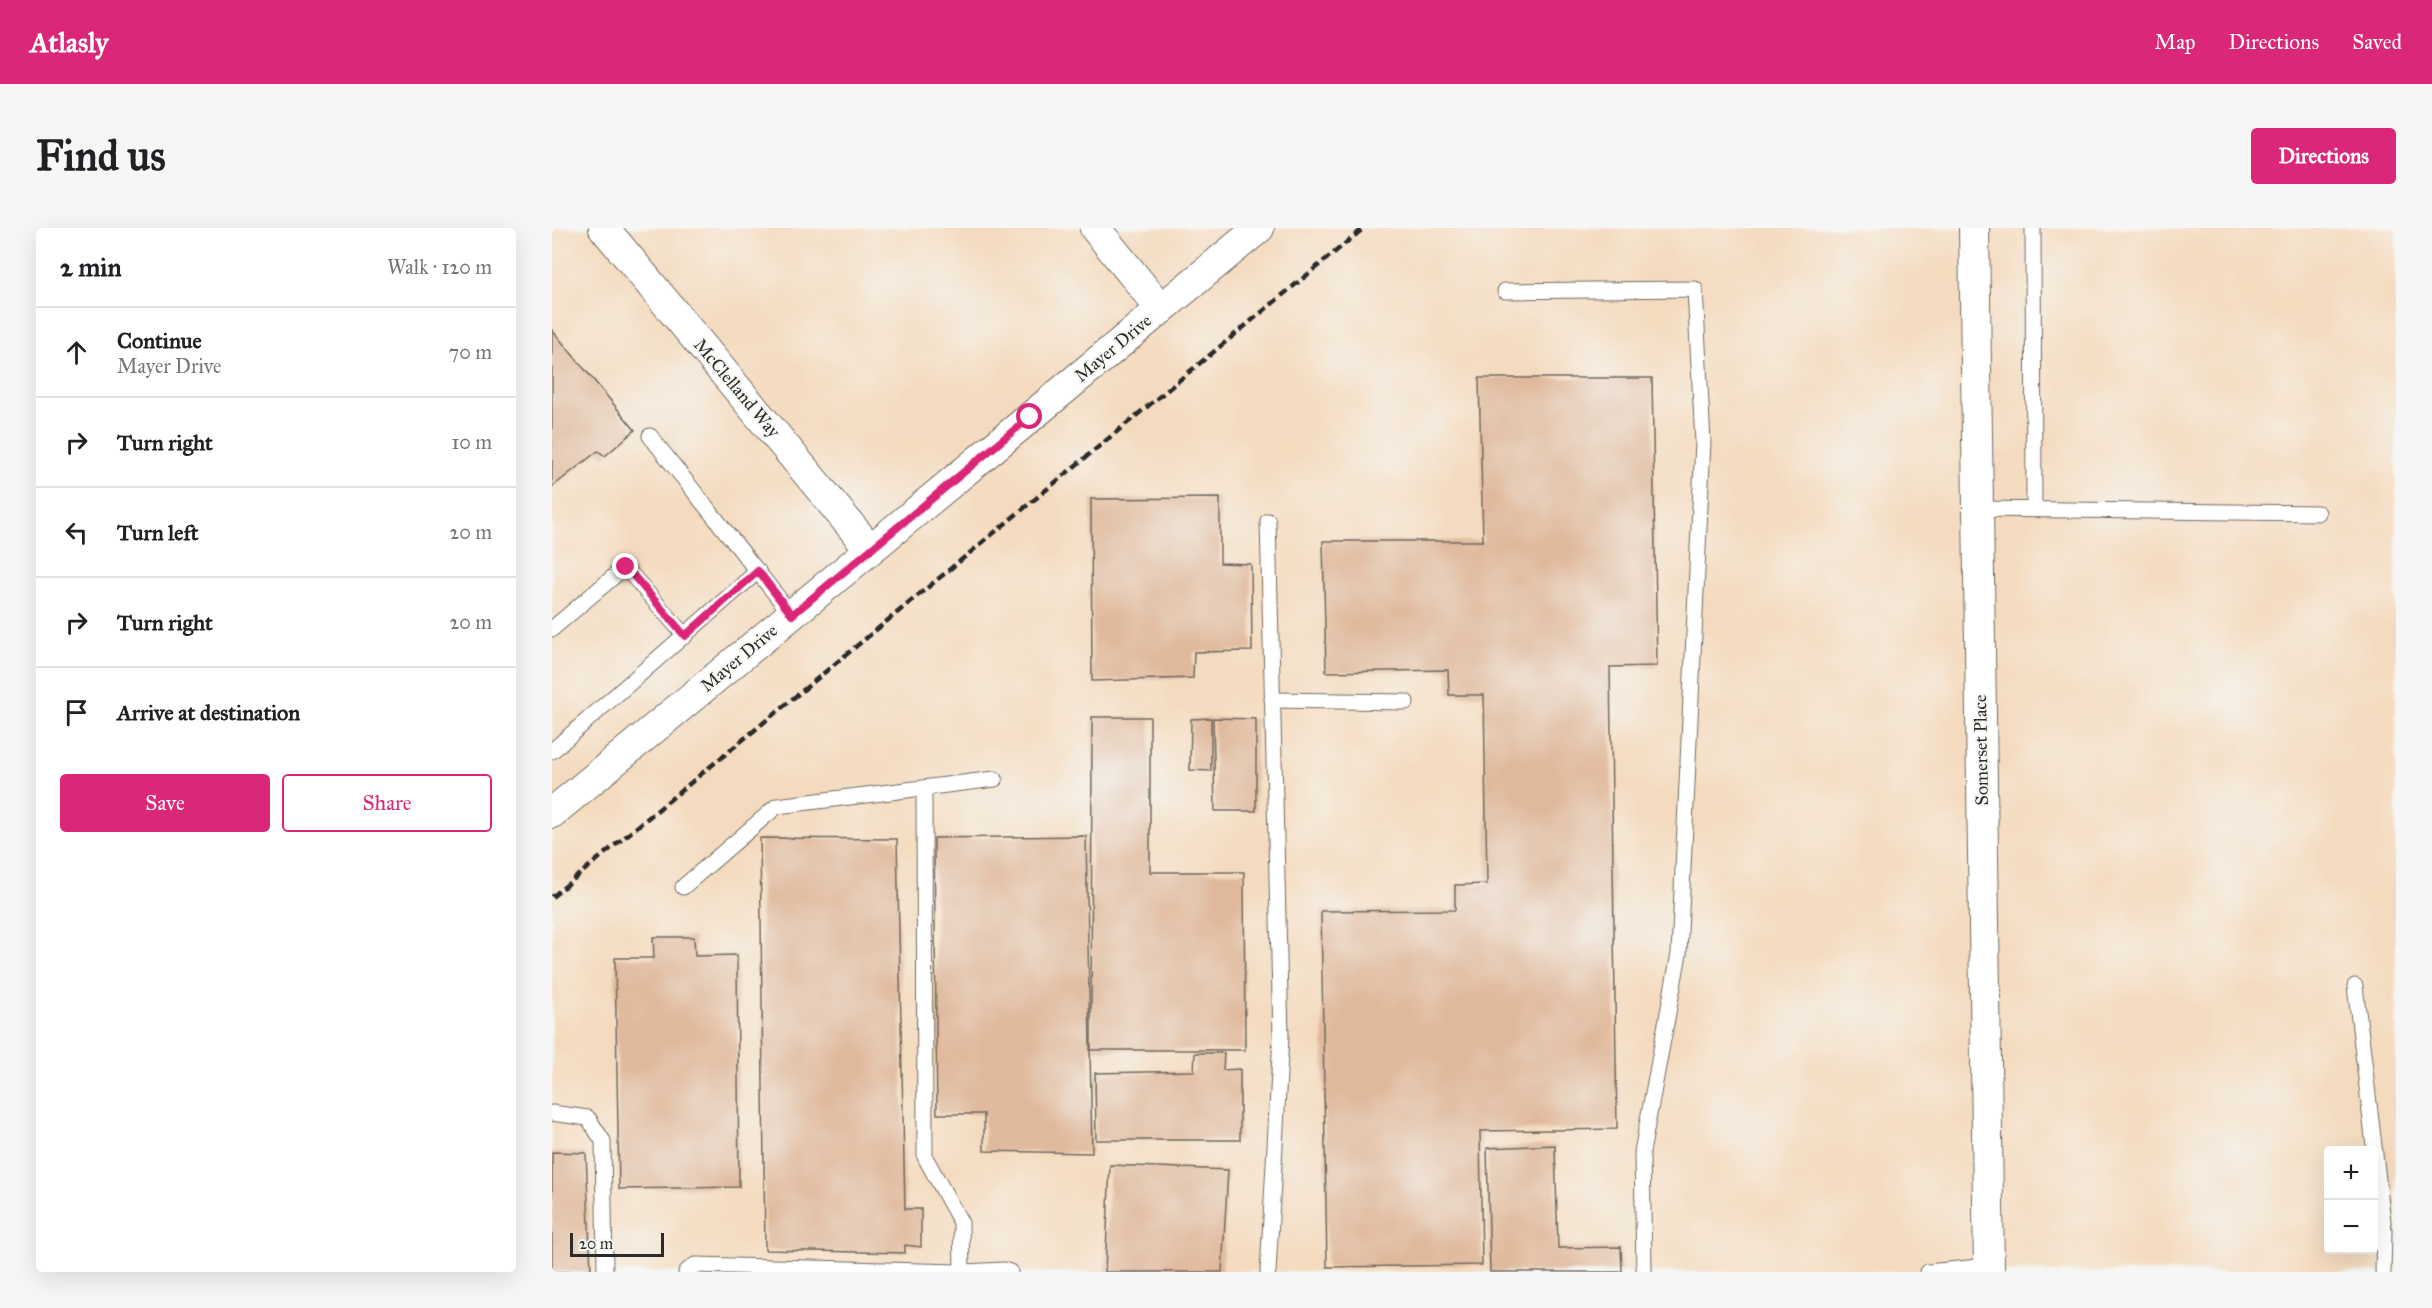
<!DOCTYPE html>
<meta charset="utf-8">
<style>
:root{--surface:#fff;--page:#f6f6f6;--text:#202124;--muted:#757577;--line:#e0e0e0;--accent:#db2777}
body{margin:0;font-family:"IM FELL Great Primer",serif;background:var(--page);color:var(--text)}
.controls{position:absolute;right:18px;bottom:18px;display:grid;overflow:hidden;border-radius:6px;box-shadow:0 6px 24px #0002}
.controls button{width:54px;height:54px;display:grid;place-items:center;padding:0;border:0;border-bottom:2px solid var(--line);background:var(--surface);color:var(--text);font:30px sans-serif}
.scale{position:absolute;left:18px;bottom:15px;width:94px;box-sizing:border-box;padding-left:6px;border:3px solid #2b2b2b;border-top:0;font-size:16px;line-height:21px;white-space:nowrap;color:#2b2b2b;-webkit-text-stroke:4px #f6f6f2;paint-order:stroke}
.stop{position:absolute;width:18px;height:18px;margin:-14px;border:4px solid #db2777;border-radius:50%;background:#fff}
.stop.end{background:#db2777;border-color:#fff;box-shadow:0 2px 6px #0008}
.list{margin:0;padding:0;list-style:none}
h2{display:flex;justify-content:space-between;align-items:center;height:78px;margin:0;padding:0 24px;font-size:26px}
h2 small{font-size:20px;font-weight:400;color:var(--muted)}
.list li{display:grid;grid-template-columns:39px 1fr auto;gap:18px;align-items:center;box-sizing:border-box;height:90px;padding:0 24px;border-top:2px solid var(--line)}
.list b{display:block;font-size:22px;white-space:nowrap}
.list p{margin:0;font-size:20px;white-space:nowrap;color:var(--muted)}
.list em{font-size:20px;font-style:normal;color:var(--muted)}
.actions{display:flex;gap:12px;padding:18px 24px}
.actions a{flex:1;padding:14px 0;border:2px solid var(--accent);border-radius:6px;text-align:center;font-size:21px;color:var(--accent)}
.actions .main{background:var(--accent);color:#fff}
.icon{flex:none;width:33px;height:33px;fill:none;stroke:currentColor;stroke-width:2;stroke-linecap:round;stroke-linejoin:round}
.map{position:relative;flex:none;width:1844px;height:1044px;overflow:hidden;border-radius:6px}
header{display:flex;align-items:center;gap:36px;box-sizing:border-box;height:84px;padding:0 30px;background:var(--accent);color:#fff}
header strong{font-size:28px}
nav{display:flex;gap:33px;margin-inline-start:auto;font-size:21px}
.intro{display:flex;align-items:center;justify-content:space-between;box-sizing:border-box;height:144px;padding:0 36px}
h1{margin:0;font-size:42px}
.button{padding:15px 27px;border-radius:6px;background:var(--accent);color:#fff;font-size:21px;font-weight:700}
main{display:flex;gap:36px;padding:0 36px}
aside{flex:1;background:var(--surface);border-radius:6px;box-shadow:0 6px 24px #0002}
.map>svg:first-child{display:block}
</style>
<header>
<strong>Atlasly</strong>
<nav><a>Map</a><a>Directions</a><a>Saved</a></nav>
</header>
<div class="intro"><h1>Find us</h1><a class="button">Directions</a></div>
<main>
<aside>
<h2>2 min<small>Walk · 120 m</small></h2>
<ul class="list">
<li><svg class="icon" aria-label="ahead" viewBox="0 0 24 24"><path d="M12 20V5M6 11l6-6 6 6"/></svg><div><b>Continue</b><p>Mayer Drive</p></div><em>70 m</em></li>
<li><svg class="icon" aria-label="right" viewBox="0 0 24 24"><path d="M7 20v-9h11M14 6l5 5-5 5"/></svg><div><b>Turn right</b></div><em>10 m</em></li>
<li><svg class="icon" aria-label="left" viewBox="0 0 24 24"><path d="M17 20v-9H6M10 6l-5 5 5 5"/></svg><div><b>Turn left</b></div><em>20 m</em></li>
<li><svg class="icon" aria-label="right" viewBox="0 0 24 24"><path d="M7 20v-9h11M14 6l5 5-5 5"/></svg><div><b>Turn right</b></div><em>20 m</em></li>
<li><svg class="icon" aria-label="arrive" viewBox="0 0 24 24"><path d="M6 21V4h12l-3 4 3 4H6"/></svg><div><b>Arrive at destination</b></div></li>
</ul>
<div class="actions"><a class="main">Save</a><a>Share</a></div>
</aside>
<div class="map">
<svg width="1844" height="1044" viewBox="0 0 1844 1044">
<rect width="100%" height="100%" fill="#f6f6f2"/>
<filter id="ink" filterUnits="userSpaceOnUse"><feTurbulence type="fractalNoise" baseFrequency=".0167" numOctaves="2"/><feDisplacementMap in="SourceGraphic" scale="12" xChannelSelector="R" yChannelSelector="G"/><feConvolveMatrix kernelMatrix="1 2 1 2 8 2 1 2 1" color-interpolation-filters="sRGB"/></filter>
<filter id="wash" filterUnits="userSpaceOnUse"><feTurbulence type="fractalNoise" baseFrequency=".008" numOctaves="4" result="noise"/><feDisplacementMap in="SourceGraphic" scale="24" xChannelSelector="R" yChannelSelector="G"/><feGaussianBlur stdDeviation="1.35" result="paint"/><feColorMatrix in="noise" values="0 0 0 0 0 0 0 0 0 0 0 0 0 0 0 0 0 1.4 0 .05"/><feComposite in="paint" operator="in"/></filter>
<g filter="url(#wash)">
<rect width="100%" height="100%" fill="#f4dbbf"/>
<g id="blocks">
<!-- building -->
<g fill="#e0b99c">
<polygon points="0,102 83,202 53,228 46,223 0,259"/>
<polygon points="927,150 1100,150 1105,438 1058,439 1065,901 928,903 930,1037 775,1039 769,683 903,682 903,657 935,656 932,467 897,467 896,442 774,444 771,313 931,313"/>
<polygon points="668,270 668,335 699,336 700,423 642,424 641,450 540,453 539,271"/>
<polygon points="540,489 598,489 598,644 692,644 693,822 539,822"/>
<polygon points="659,490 659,543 638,542 639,491"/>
<polygon points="661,490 704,491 704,583 663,583"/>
<polygon points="534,608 540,925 432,923 432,886 385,886 382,610"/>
<polygon points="208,610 345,611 353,981 369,981 369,1019 353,1017 353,1025 213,1022"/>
<polygon points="101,709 142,709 143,728 185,727 187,959 67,961 63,730 102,730"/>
<polygon points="643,825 672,825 671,842 688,841 688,912 544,912 543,845 642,843"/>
<polygon points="1003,917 1006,1020 1069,1019 1070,1044 938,1044 935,920"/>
<polygon points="0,924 34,925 39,1044 0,1044"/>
<polygon points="558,937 676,942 670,1044 553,1044"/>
</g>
</g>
</g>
<g filter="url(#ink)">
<use href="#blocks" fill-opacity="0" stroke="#71695f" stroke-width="1.5"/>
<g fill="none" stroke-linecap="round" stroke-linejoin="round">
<!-- lane casing -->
<g stroke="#71695f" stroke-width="17">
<g id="lane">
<polyline points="1481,0 1482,281"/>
<polyline points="953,63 1143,61 1151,214 1127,726 1090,924 1092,1044"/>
<polyline points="98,208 240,387"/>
<polyline points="1425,281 1766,285"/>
<polyline points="716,293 729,809 716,1044"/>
<polyline points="0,401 73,339 133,408"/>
<polyline points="720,472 854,474"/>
<polyline points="0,523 206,343"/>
<polyline points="372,560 373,929 409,995 410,1044"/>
<polyline points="131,659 225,578 443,551"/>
<polyline points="1803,758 1832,1002 1831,1044"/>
<polyline points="0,885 36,890 51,913 53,1044"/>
<polyline points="134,1044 143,1037 407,1044"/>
<polyline points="412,1044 452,1042 458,1044"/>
<polyline points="1376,1044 1437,1038"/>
</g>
</g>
<!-- street casing -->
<g stroke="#71695f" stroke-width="32">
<g id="street">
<polyline points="52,0 318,321"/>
<polyline points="543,0 609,81"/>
<polyline points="1422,0 1437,1044"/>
<polyline points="0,585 707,0"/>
</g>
</g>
<!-- lane -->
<use href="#lane" stroke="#fff" stroke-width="15"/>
<!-- street -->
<use href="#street" stroke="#fff" stroke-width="30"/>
<!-- rail -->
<polyline stroke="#2b2b2b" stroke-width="4.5" stroke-dasharray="9 4.5" stroke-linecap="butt" points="0,669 812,0"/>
</g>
</g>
<g fill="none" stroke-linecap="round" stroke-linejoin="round" filter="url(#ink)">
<!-- route -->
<polyline stroke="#db2777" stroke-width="8" points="74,339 133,408 206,343 240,387 478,189"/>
</g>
<g text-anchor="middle" stroke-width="4.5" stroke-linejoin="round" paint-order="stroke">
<!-- street labels -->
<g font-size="18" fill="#2b2b2b" stroke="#f6f6f2">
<text transform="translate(561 120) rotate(-40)" y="6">Mayer Drive</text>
<text transform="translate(185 160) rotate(50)" y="6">McClelland Way</text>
<text transform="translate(187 430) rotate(-40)" y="6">Mayer Drive</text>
<text transform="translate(1429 522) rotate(-91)" y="6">Somerset Place</text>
</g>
</g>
</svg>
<div class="controls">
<button>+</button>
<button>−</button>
</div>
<div class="scale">20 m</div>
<div class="stop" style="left:478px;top:189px"></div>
<div class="stop end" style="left:74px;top:339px"></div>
</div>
</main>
